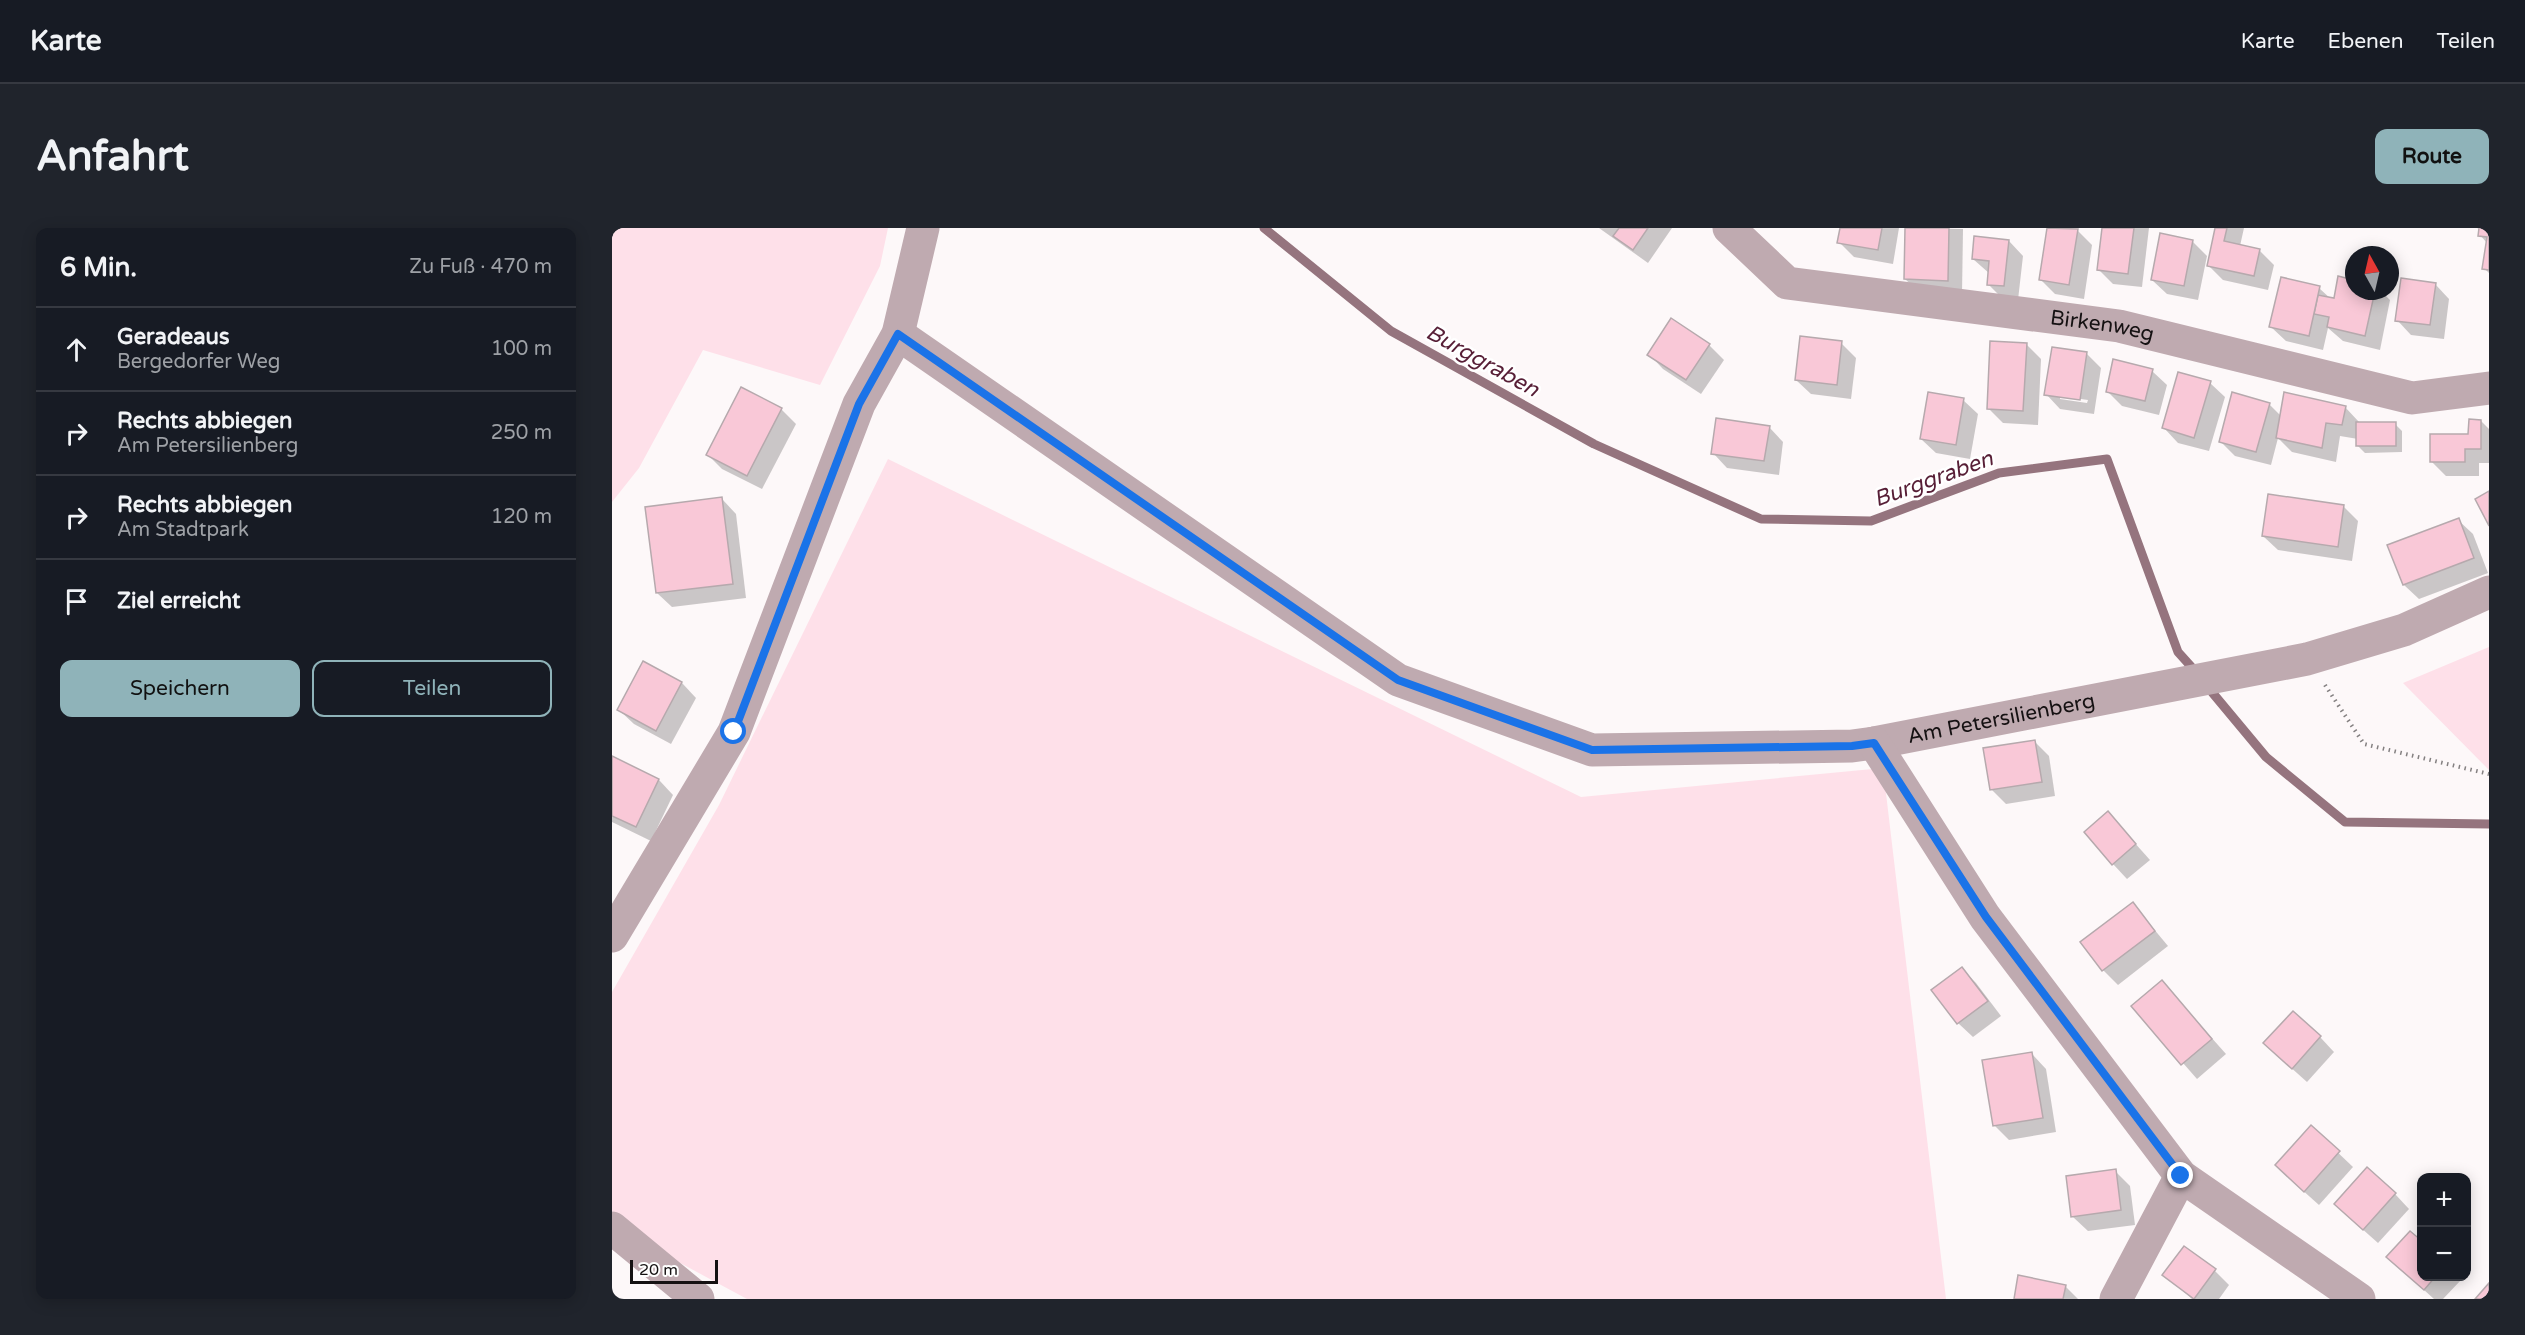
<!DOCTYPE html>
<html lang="de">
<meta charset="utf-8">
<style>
:root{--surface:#171b24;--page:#20242c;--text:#f1f3f6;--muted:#9ea1a6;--line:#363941;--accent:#8fb3b9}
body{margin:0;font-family:"Varela Round",sans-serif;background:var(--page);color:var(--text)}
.controls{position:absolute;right:18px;bottom:18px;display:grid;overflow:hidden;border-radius:12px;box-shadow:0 3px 15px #0003}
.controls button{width:54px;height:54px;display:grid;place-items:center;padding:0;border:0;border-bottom:2px solid var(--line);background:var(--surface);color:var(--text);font:30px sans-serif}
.compass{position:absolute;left:1733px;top:18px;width:54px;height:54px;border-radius:50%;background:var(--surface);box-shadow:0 3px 15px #0003;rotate:352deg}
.scale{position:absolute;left:18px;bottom:15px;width:88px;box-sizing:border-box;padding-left:6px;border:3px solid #151112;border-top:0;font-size:16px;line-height:21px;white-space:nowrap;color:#151112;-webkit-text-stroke:4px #fff;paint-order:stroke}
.stop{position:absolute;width:18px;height:18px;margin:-14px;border:4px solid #1a73e8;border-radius:50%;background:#fff}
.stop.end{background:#1a73e8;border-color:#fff;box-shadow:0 2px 6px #0008}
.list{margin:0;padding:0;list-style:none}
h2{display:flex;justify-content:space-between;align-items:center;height:78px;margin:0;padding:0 24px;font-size:26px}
h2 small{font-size:20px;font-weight:400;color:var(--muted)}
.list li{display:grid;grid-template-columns:39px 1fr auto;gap:18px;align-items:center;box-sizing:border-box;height:84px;padding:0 24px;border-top:2px solid var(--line)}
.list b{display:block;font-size:22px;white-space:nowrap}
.list p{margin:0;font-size:20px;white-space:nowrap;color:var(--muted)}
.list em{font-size:20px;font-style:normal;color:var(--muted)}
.actions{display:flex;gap:12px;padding:18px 24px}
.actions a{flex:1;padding:14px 0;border:2px solid var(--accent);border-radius:12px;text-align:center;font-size:21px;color:var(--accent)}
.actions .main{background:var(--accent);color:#111}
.icon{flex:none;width:33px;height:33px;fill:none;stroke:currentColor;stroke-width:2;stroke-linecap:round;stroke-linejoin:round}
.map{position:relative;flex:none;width:1877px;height:1071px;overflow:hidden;border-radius:12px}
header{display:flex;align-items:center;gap:36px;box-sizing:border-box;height:84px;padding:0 30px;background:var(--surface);border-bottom:2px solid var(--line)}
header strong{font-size:28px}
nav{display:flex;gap:33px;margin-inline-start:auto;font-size:21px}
.intro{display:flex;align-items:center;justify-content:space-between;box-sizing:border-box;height:144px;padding:0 36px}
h1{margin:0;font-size:42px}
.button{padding:15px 27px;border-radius:12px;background:var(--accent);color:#111;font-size:21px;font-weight:700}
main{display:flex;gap:36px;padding:0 36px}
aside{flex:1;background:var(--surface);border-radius:12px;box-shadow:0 3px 15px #0003}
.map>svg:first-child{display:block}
</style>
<header>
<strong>Karte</strong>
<nav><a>Karte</a><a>Ebenen</a><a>Teilen</a></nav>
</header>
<div class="intro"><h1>Anfahrt</h1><a class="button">Route</a></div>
<main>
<aside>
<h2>6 Min.<small>Zu Fuß · 470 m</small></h2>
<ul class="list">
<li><svg class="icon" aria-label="ahead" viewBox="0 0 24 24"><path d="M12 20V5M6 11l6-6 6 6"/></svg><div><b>Geradeaus</b><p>Bergedorfer Weg</p></div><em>100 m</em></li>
<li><svg class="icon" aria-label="right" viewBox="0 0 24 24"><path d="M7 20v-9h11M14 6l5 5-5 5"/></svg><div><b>Rechts abbiegen</b><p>Am Petersilienberg</p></div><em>250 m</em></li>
<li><svg class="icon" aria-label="right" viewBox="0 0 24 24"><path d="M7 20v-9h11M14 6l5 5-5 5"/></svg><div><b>Rechts abbiegen</b><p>Am Stadtpark</p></div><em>120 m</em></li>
<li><svg class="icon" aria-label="arrive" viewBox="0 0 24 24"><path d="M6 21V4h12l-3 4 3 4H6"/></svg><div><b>Ziel erreicht</b></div></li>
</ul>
<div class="actions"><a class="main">Speichern</a><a>Teilen</a></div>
</aside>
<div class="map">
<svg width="1877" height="1071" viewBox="0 0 1877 1071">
<rect width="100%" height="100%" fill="#fdf8f9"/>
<!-- green -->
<g fill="#fee0e9">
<polygon points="0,0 276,0 268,38 208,157 91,122 27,240 0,274"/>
<polygon points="276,231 969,569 1271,540 1334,1071 135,1071 46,1023 0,983 0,764 107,577"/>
<polygon points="1877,419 1877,542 1791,455"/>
</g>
<!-- shadow -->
<g fill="#0003" fill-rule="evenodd">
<polygon points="987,0 1060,0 1036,35"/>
<polygon points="1229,0 1287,0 1281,36 1242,29 1227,14"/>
<polygon points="1294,0 1351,1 1350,67 1308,65 1293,51"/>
<polygon points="1437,0 1465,2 1480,17 1472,71 1443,66 1429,52"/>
<polygon points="1491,0 1537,0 1530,59 1501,56 1486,41"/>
<polygon points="1604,0 1632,0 1628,18 1647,22 1662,37 1656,62 1611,52 1596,37"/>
<polygon points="1869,0 1877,0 1877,45 1872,40 1875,15 1868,7"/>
<polygon points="1397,13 1411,28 1406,72 1391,71 1376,56 1378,46 1361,31"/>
<polygon points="1580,13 1595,28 1586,72 1555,66 1540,52"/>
<polygon points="1742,53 1742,63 1769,63 1778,72 1768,122 1731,113 1716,100 1711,122 1674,113 1659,99 1707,60 1719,71 1723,72"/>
<polygon points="1823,56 1837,71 1832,111 1799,107 1785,92"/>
<polygon points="1229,115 1244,130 1239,171 1199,166 1184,152"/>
<polygon points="1414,116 1429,131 1426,197 1391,195 1376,180"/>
<polygon points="1097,117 1112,132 1089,166 1051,141 1037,126"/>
<path d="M1475,126l14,14 -7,46 -34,-5 -14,-15zM1448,168l28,4 -1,3 -27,-4z"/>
<polygon points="1540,143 1555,157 1547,187 1510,178 1495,163"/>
<polygon points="1598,155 1613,169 1597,223 1566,215 1552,200"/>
<polygon points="1351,172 1366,186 1358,231 1324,225 1309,211"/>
<polygon points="1657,176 1669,188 1733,179 1747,194 1783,196 1790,203 1790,224 1753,225 1746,218 1746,211 1728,208 1724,234 1680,224 1666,210 1659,237 1623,228 1608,213"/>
<polygon points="169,181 184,196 150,261 110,241 96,227"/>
<polygon points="1869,193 1877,201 1877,235 1867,235 1867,248 1834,248 1819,233 1858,208"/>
<polygon points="1157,199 1171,214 1167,247 1115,240 1101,225"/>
<polygon points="110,271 124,286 134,370 60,379 45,365"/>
<polygon points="1731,278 1746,293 1740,333 1666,322 1651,308"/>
<polygon points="1846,292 1861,306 1876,345 1807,371 1792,357"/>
<polygon points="32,435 70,455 84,470 59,516 22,496 7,482"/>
<polygon points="1423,514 1437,528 1443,568 1394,576 1379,561"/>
<polygon points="0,530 47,552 61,567 39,613 0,594"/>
<polygon points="1496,585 1538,632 1515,651 1501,636"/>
<polygon points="1521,676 1556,718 1506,757 1491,742"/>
<polygon points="1350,741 1364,755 1389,788 1361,809 1346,795"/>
<polygon points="1550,754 1614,826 1585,851 1521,778"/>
<polygon points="1708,809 1722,824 1695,854 1668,830"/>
<polygon points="1420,826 1434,841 1444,904 1397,912 1382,897"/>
<polygon points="1699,899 1741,939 1707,977 1679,952"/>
<polygon points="1503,943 1518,958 1523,997 1476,1003 1461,989"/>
<polygon points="1783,966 1797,981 1766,1015 1739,991"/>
<polygon points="1572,1020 1603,1043 1617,1057 1607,1071 1580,1071 1552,1046"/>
<polygon points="1791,1043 1810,1048 1845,1048 1849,1052 1831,1071 1822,1071"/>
<polygon points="1453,1058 1466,1071 1403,1071"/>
</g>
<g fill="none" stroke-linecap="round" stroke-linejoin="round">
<!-- stream -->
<g stroke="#95747e" stroke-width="9">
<polyline points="652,0 779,103 982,216 1149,291 1259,293 1387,245 1495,231 1566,424 1584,444"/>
<polyline points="1594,457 1654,529 1733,594 1877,596"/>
</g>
</g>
<!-- building -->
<g fill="#f9c8d7" stroke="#b6a9ad" stroke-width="1.5">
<polygon points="1007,0 1036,0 1021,22 1001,8"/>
<polygon points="1228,0 1270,0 1266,22 1225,15"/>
<polygon points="1293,0 1337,0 1336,53 1292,51"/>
<polygon points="1435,0 1466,1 1457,57 1427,52"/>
<polygon points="1490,0 1522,0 1516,46 1485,42"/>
<polygon points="1603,0 1615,0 1612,13 1648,21 1642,48 1595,38"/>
<polygon points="1867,0 1877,0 1877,42 1870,41 1875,9 1866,8"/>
<polygon points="1548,5 1581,12 1572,58 1539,52"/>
<polygon points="1362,8 1397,12 1392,58 1375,57 1377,33 1360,31"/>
<polygon points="1726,48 1742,52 1742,63 1763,63 1753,108 1715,99 1717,89 1702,86 1706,67 1722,70"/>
<polygon points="1669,49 1708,58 1697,108 1657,99"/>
<polygon points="1789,50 1824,55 1818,97 1783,93"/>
<polygon points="1059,90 1098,116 1074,152 1035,127"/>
<polygon points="1188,108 1230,113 1225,157 1183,152"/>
<polygon points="1378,113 1415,115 1411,183 1375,181"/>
<polygon points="1440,119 1475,124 1468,172 1432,167"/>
<polygon points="1501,131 1541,141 1533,173 1494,164"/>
<polygon points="1566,144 1599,153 1582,210 1550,200"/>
<polygon points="129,159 170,180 135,248 94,227"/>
<polygon points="1316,164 1352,170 1344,217 1308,211"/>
<polygon points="1620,164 1658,175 1644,224 1607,214"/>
<polygon points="1672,164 1734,178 1730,197 1714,195 1710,220 1664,210"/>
<polygon points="1104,190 1158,198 1152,233 1099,226"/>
<polygon points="1857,191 1869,192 1869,221 1853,221 1853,234 1818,234 1818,206 1856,206"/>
<rect x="1744" y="194" width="40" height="24"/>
<polygon points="1877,263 1877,298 1863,271"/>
<polygon points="1656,266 1732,277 1726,319 1650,308"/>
<polygon points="110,269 121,356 44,365 33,279"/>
<polygon points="1847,290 1862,330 1791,357 1775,317"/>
<polygon points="31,433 70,454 44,503 5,482"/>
<polygon points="1423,512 1430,554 1378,562 1371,520"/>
<polygon points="0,528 47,551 24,599 0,588"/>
<polygon points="1496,583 1524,616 1500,637 1472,604"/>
<polygon points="1521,674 1543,703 1490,743 1468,714"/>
<polygon points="1350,739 1376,773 1345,796 1319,762"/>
<polygon points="1550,752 1600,811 1569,837 1519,778"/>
<polygon points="1681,783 1709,808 1680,841 1651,815"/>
<polygon points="1420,824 1431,890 1381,898 1370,832"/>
<polygon points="1699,897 1728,923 1692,964 1663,937"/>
<polygon points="1755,939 1784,965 1751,1002 1722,976"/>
<polygon points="1504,941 1509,982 1459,989 1454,948"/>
<polygon points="1798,1003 1810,1013 1810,1048 1824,1048 1812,1062 1774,1029"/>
<polygon points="1572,1018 1604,1041 1582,1071 1550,1047"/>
<polygon points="1406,1047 1454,1057 1451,1071 1402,1071"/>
<polygon points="1877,1055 1877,1071 1863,1071"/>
</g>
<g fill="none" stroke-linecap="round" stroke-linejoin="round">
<!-- path -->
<polyline stroke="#848081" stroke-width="4" stroke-dasharray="1.5 4.5" stroke-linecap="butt" points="1713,457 1752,516 1877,546"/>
<!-- minor -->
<g stroke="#bfaab0" stroke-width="33">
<path id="s1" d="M1117,0l58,55 332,43 293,72 77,-10"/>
<path id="s2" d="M286,106l500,346 194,70 260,-4 22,-3 433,-84 97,-29 85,-38"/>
<polyline points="1262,515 1373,689 1569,948 1747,1071"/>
<polyline points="0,708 122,504 247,176 286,106 311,0"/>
<polyline points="0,1000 86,1071"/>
<polyline points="1504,1071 1569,948"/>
</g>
</g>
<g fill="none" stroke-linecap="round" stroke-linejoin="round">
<!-- route -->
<polyline stroke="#1a73e8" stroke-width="8" points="122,504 247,176 286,106 786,452 980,522 1240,518 1262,515 1374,689 1569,948"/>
</g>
<g text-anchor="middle" stroke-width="5" stroke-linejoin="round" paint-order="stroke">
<!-- street labels -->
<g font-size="21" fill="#151112" stroke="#fff">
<text dy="7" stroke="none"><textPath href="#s1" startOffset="398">Birkenweg</textPath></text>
<text dy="7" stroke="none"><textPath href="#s2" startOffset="1226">Am Petersilienberg</textPath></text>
</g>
<!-- water labels -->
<g font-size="22" font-style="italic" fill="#571e36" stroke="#fff">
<text transform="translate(871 132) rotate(29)" y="8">Burggraben</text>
<text transform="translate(1321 250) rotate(-20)" y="8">Burggraben</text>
</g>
</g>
</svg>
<div class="controls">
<button>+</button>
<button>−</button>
</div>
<svg class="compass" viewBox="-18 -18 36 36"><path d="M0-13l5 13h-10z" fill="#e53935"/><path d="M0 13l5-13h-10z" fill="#9ea1a6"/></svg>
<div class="scale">20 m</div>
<div class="stop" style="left:122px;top:504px"></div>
<div class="stop end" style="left:1569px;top:948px"></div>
</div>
</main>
